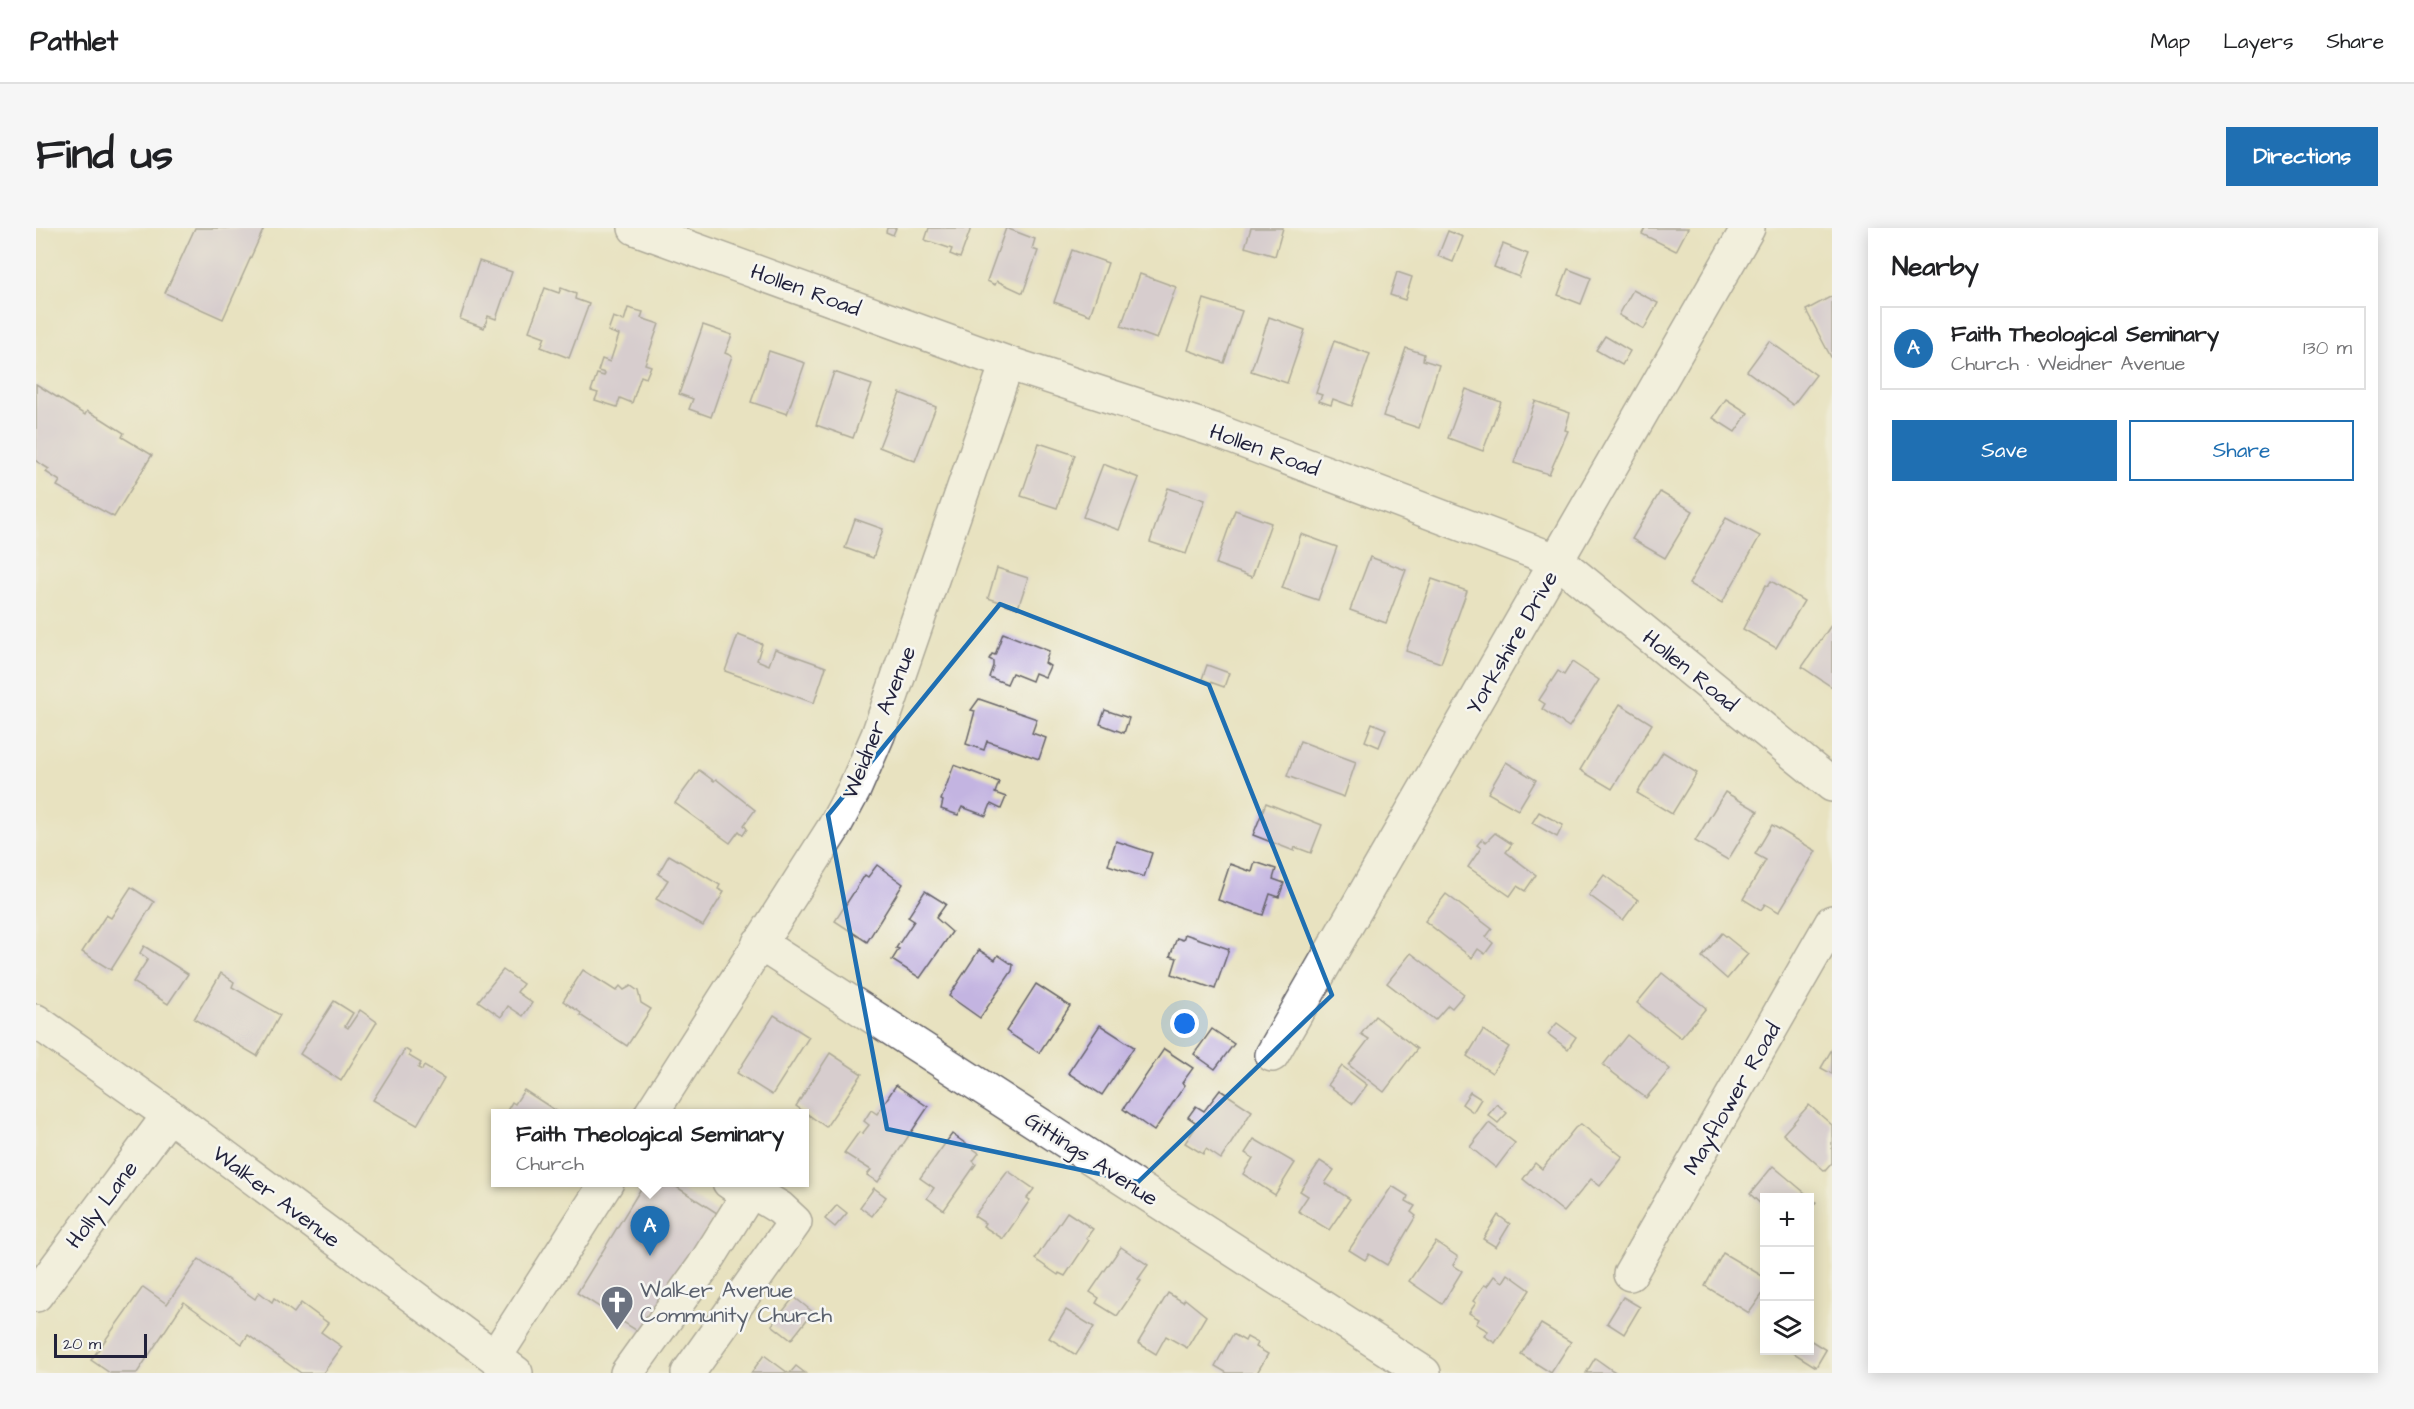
<!DOCTYPE html>
<meta charset="utf-8">
<style>
:root{--surface:#fff;--page:#f6f6f6;--text:#202124;--muted:#757577;--line:#e0e0e0;--accent:#1f6fb2}
body{margin:0;font-family:"Architects Daughter",sans-serif;background:var(--page);color:var(--text)}
.controls{position:absolute;right:18px;bottom:18px;display:grid;overflow:hidden;border-radius:0px;box-shadow:0 3px 15px #0003}
.controls button{width:54px;height:54px;display:grid;place-items:center;padding:0;border:0;border-bottom:2px solid var(--line);background:var(--surface);color:var(--text);font:30px sans-serif}
.scale{position:absolute;left:18px;bottom:15px;width:93px;box-sizing:border-box;padding-left:6px;border:3px solid #22223b;border-top:0;font-size:16px;line-height:21px;white-space:nowrap;color:#22223b;-webkit-text-stroke:4px #f6f6f2;paint-order:stroke}
.you{position:absolute;left:1149px;top:796px;width:21px;height:21px;margin:-15px;border:4px solid #fff;border-radius:50%;background:#1a73e8;box-shadow:0 0 0 9px #1a73e833}
.badge{display:grid;place-items:center;width:39px;height:39px;border-radius:50%;background:var(--accent);color:#fff;font-size:20px;font-weight:700}
.pin{position:absolute;translate:-50% -50px;filter:drop-shadow(0 2px 3px #0008)}
.pin::after{content:'';position:absolute;top:32px;width:21px;height:18px;background:inherit;clip-path:polygon(0 0,100% 0,50% 100%)}
.popup{position:absolute;left:455px;top:881px;width:318px;height:78px;box-sizing:border-box;display:grid;place-content:center;border-radius:0px;background:var(--surface);filter:drop-shadow(0 2px 4px #0005);font-size:20px;white-space:nowrap;color:var(--muted)}
.popup b{font-size:22px;color:var(--text)}
.popup::after{content:'';position:absolute;left:50%;top:100%;margin-left:-12px;border:12px solid transparent;border-top-color:var(--surface)}
.list{margin:0;padding:0;list-style:none}
h2{display:flex;justify-content:space-between;align-items:center;height:78px;margin:0;padding:0 24px;font-size:26px}
h2 small{font-size:20px;font-weight:400;color:var(--muted)}
.list li{display:grid;grid-template-columns:39px 1fr auto;gap:18px;align-items:center;box-sizing:border-box;height:84px;margin:0 12px 12px;padding:0 12px;border:2px solid var(--line);border-radius:0px}
.list b{display:block;font-size:22px;white-space:nowrap}
.list p{margin:0;font-size:20px;white-space:nowrap;color:var(--muted)}
.list em{font-size:20px;font-style:normal;color:var(--muted)}
.actions{display:flex;gap:12px;padding:18px 24px}
.actions a{flex:1;padding:14px 0;border:2px solid var(--accent);border-radius:0px;text-align:center;font-size:21px;color:var(--accent)}
.actions .main{background:var(--accent);color:#fff}
.icon{flex:none;width:33px;height:33px;fill:none;stroke:currentColor;stroke-width:2;stroke-linecap:round;stroke-linejoin:round}
.map{position:relative;flex:none;width:1796px;height:1145px;overflow:hidden;border-radius:0px}
header{display:flex;align-items:center;gap:36px;box-sizing:border-box;height:84px;padding:0 30px;background:var(--surface);border-bottom:2px solid var(--line)}
header strong{font-size:28px}
nav{display:flex;gap:33px;margin-inline-start:auto;font-size:21px}
.intro{display:flex;align-items:center;justify-content:space-between;box-sizing:border-box;height:144px;padding:0 36px}
h1{margin:0;font-size:42px}
.button{padding:15px 27px;border-radius:0px;background:var(--accent);color:#fff;font-size:21px;font-weight:700}
main{display:flex;gap:36px;padding:0 36px}
aside{flex:1;background:var(--surface);border-radius:0px;box-shadow:0 3px 15px #0003}
.map>svg:first-child{display:block}
</style>
<header>
<strong>Pathlet</strong>
<nav><a>Map</a><a>Layers</a><a>Share</a></nav>
</header>
<div class="intro"><h1>Find us</h1><a class="button">Directions</a></div>
<main>
<div class="map">
<svg width="1796" height="1145" viewBox="0 0 1796 1145">
<rect width="100%" height="100%" fill="#f6f6f2"/>
<filter id="ink" filterUnits="userSpaceOnUse"><feTurbulence type="fractalNoise" baseFrequency=".0167" numOctaves="2"/><feDisplacementMap in="SourceGraphic" scale="12" xChannelSelector="R" yChannelSelector="G"/><feConvolveMatrix kernelMatrix="1 2 1 2 8 2 1 2 1" color-interpolation-filters="sRGB"/></filter>
<filter id="wash" filterUnits="userSpaceOnUse"><feTurbulence type="fractalNoise" baseFrequency=".008" numOctaves="4" result="noise"/><feDisplacementMap in="SourceGraphic" scale="24" xChannelSelector="R" yChannelSelector="G"/><feGaussianBlur stdDeviation="1.35" result="paint"/><feColorMatrix in="noise" values="0 0 0 0 0 0 0 0 0 0 0 0 0 0 0 0 0 1.4 0 .05"/><feComposite in="paint" operator="in"/></filter>
<g filter="url(#wash)">
<rect width="100%" height="100%" fill="#e8e2c0"/>
<g id="blocks">
<!-- building -->
<g fill="#c3b4e1">
<polygon points="159,0 228,0 187,91 129,65"/>
<polygon points="851,0 860,0 857,7 850,4"/>
<polygon points="893,0 935,0 924,30 914,26 916,21 889,12"/>
<polygon points="970,0 999,11 996,21 1002,23 987,65 961,53 959,57 951,53"/>
<polygon points="1215,0 1247,0 1239,28 1209,19"/>
<polygon points="1609,0 1652,0 1640,23 1606,6"/>
<polygon points="1412,3 1427,9 1417,34 1402,28"/>
<polygon points="1467,16 1492,26 1483,49 1458,39"/>
<polygon points="1036,22 1072,35 1054,87 1018,74"/>
<polygon points="443,33 476,44 460,91 452,88 448,100 424,91"/>
<polygon points="1532,41 1555,50 1545,76 1522,67"/>
<polygon points="1361,44 1376,49 1369,72 1354,67"/>
<polygon points="1104,46 1140,59 1121,111 1085,98"/>
<polygon points="509,60 523,65 525,60 540,66 539,71 553,76 533,130 505,119 509,109 493,103"/>
<polygon points="1597,62 1622,75 1608,101 1583,87"/>
<polygon points="1796,68 1796,131 1770,82"/>
<polygon points="1168,71 1206,83 1188,135 1152,122"/>
<polygon points="592,80 607,84 605,90 623,96 609,136 615,138 610,150 605,148 596,175 584,170 581,179 559,172 562,165 555,163 561,146 568,148 569,145 562,143 566,131 574,134 583,107 572,103 577,89 588,93"/>
<polygon points="1233,89 1269,102 1251,155 1215,143"/>
<polygon points="667,97 696,107 689,125 696,128 675,189 653,181 657,171 643,166"/>
<polygon points="1569,108 1594,123 1586,137 1560,122"/>
<polygon points="1298,113 1334,126 1316,178 1297,171 1295,177 1283,173 1286,167 1280,165"/>
<polygon points="1733,113 1780,147 1757,177 1711,143"/>
<polygon points="1370,120 1388,126 1387,132 1403,137 1383,200 1347,188"/>
<polygon points="733,123 769,135 751,186 715,174"/>
<polygon points="798,144 836,157 817,210 780,197"/>
<polygon points="0,156 49,187 51,183 66,191 88,205 86,209 116,227 78,289 21,258 24,253 10,244 13,241 0,233"/>
<polygon points="1430,161 1465,174 1447,223 1412,210"/>
<polygon points="864,165 900,179 879,233 843,219"/>
<polygon points="1690,171 1712,185 1699,204 1677,190"/>
<polygon points="1499,173 1534,185 1529,202 1532,203 1513,246 1478,235"/>
<polygon points="1003,215 1039,227 1021,280 985,268"/>
<polygon points="1067,236 1103,250 1083,302 1047,289"/>
<polygon points="1132,260 1169,272 1150,326 1114,314"/>
<polygon points="1624,264 1657,283 1629,330 1596,311"/>
<polygon points="1199,282 1235,295 1216,349 1180,336"/>
<polygon points="1690,290 1724,308 1686,375 1653,356"/>
<polygon points="819,291 847,301 837,330 809,320"/>
<polygon points="1265,306 1301,319 1282,372 1246,360"/>
<polygon points="1334,329 1370,342 1350,395 1314,382"/>
<polygon points="961,340 992,350 982,380 952,370"/>
<polygon points="1396,351 1431,363 1405,435 1370,423"/>
<polygon points="1735,353 1768,373 1740,420 1707,401 1730,357 1732,358"/>
<polygon points="1796,396 1796,459 1766,439"/>
<polygon points="967,405 1013,423 1009,435 1014,438 1009,449 999,445 996,453 976,445 971,456 953,449 957,438 957,433 953,431 956,426 959,427"/>
<polygon points="702,407 726,416 721,432 733,437 739,421 790,439 778,475 689,443"/>
<polygon points="1536,434 1563,452 1533,499 1506,481 1509,476 1503,472 1522,443 1528,447"/>
<polygon points="1171,437 1193,445 1188,459 1166,451"/>
<polygon points="943,471 1001,491 996,505 1010,510 1003,531 951,513 948,522 930,516 939,483 935,482"/>
<polygon points="1584,476 1616,496 1576,561 1544,542"/>
<polygon points="1069,482 1093,490 1088,505 1064,496"/>
<polygon points="1336,495 1350,501 1343,519 1329,513"/>
<polygon points="1264,513 1320,534 1308,569 1251,548"/>
<polygon points="1627,524 1661,545 1636,586 1601,565"/>
<polygon points="1470,534 1500,552 1482,582 1452,565"/>
<polygon points="918,537 963,554 959,565 970,569 965,581 955,576 950,588 926,579 922,587 905,581 907,573 905,572"/>
<polygon points="663,542 678,553 680,551 719,582 708,597 711,601 707,607 703,603 694,615 639,575"/>
<polygon points="1689,564 1722,583 1692,632 1659,613"/>
<polygon points="1230,575 1286,597 1275,625 1259,619 1258,623 1217,607"/>
<polygon points="1503,584 1527,597 1521,609 1496,595"/>
<polygon points="1736,597 1780,623 1743,684 1729,676 1725,682 1707,671 1730,632 1719,626"/>
<polygon points="1459,605 1476,616 1470,624 1500,647 1489,663 1481,658 1474,668 1432,639 1445,620 1441,617 1446,611 1450,614"/>
<polygon points="1080,613 1116,625 1108,649 1072,637"/>
<polygon points="633,627 684,657 682,661 688,664 667,698 620,671 632,652 622,646"/>
<polygon points="1219,634 1240,641 1237,651 1248,655 1243,669 1234,666 1227,687 1182,672 1194,636 1216,644"/>
<polygon points="841,637 867,656 831,714 799,693 829,647 832,649"/>
<polygon points="1568,647 1602,672 1587,692 1553,667"/>
<polygon points="95,659 118,674 75,742 46,724 70,687 75,690"/>
<polygon points="889,663 910,676 900,690 916,704 884,750 856,732 863,721 860,720 878,693 872,689"/>
<polygon points="1410,666 1456,701 1450,709 1457,715 1449,726 1442,721 1436,730 1389,693"/>
<polygon points="1686,705 1712,726 1691,751 1666,729"/>
<polygon points="1149,706 1193,721 1179,761 1136,746 1141,730 1134,728 1141,710 1147,712"/>
<polygon points="108,718 152,746 132,776 97,754 112,731 104,725"/>
<polygon points="943,722 959,732 962,727 977,737 976,743 944,790 913,768"/>
<polygon points="1375,725 1428,766 1416,780 1412,777 1399,792 1351,755"/>
<polygon points="467,742 487,756 481,764 496,775 487,788 472,778 465,789 442,773"/>
<polygon points="547,742 580,763 584,758 588,762 595,758 602,763 605,775 615,781 591,818 544,787 545,785 527,773"/>
<polygon points="185,745 198,754 196,759 244,787 221,828 158,791"/>
<polygon points="1626,745 1670,780 1645,810 1601,775"/>
<polygon points="1000,756 1034,778 1003,825 970,803"/>
<polygon points="298,773 317,785 309,798 312,800 324,782 341,794 305,853 264,826"/>
<polygon points="738,787 773,809 736,867 701,845"/>
<polygon points="1339,788 1381,821 1348,864 1313,837 1333,811 1325,806"/>
<polygon points="1521,795 1540,809 1532,821 1512,806"/>
<polygon points="1064,797 1098,819 1066,867 1032,845"/>
<polygon points="1176,801 1198,816 1179,841 1158,826"/>
<polygon points="1447,802 1473,819 1456,845 1431,828"/>
<polygon points="1591,807 1634,841 1610,870 1567,837"/>
<polygon points="369,821 374,824 373,828 385,835 382,840 386,842 388,838 408,850 381,897 337,872"/>
<polygon points="1128,821 1157,840 1146,855 1149,857 1118,903 1087,881"/>
<polygon points="1796,821 1796,846 1785,840"/>
<polygon points="794,825 826,846 790,899 760,878"/>
<polygon points="1306,838 1331,857 1317,876 1292,857"/>
<polygon points="860,857 892,879 842,954 831,947 835,942 808,925 823,904 826,906 833,897 828,893 835,882 841,886"/>
<polygon points="488,862 525,886 469,886 476,874 479,876"/>
<polygon points="1184,862 1216,883 1185,931 1170,921 1167,926 1149,915 1162,896 1152,889 1160,878 1168,883"/>
<polygon points="1434,864 1445,871 1437,884 1426,876"/>
<polygon points="1461,876 1471,885 1462,895 1452,887"/>
<polygon points="1773,877 1796,897 1796,935 1789,943 1747,906"/>
<polygon points="1453,895 1479,915 1460,940 1434,919"/>
<polygon points="1545,896 1587,929 1564,958 1555,951 1528,984 1487,951 1499,935 1506,941 1539,900"/>
<polygon points="916,906 943,925 937,933 940,936 908,982 891,970 898,960 884,950"/>
<polygon points="1218,911 1259,935 1239,967 1207,946 1217,930 1209,925"/>
<polygon points="1284,933 1298,942 1289,955 1314,971 1293,1002 1262,983 1272,968 1264,963"/>
<polygon points="1737,938 1780,974 1774,982 1774,970 1728,970 1728,979 1714,966"/>
<polygon points="972,943 998,961 991,970 994,972 967,1011 947,998 949,995 938,988"/>
<polygon points="609,954 633,954 681,985 606,1106 541,1065"/>
<polygon points="1356,958 1372,968 1370,973 1379,978 1375,984 1380,988 1351,1037 1333,1026 1329,1032 1313,1022"/>
<polygon points="838,960 850,969 836,988 824,979"/>
<polygon points="801,977 811,985 799,999 789,991"/>
<polygon points="1031,984 1057,1001 1050,1010 1053,1012 1029,1048 1023,1045 1022,1047 999,1031"/>
<polygon points="1462,987 1474,996 1460,1019 1447,1011"/>
<polygon points="1400,1014 1422,1029 1417,1037 1426,1043 1406,1076 1373,1053"/>
<polygon points="1085,1019 1112,1037 1102,1051 1105,1053 1081,1088 1060,1075 1063,1070 1054,1064"/>
<polygon points="1687,1025 1728,1049 1728,1064 1713,1085 1669,1058"/>
<polygon points="163,1031 219,1071 223,1064 236,1074 238,1070 258,1085 265,1075 292,1095 285,1104 306,1119 287,1145 265,1145 212,1107 206,1116 148,1074 101,1145 74,1145 55,1132 107,1059 131,1076"/>
<polygon points="1472,1046 1494,1062 1459,1115 1448,1108 1452,1103 1440,1096 1443,1091 1433,1085 1440,1075 1437,1073 1448,1057 1451,1058 1458,1048 1467,1054"/>
<polygon points="1132,1065 1147,1074 1149,1071 1170,1088 1151,1120 1130,1108 1120,1126 1102,1115"/>
<polygon points="758,1069 777,1084 755,1112 736,1097"/>
<polygon points="1587,1069 1604,1079 1588,1106 1571,1095"/>
<polygon points="1030,1082 1058,1099 1040,1127 1013,1110"/>
<polygon points="1505,1096 1535,1114 1515,1145 1485,1126"/>
<polygon points="1197,1106 1209,1113 1211,1109 1222,1115 1220,1119 1232,1126 1221,1145 1191,1145 1179,1138"/>
<polygon points="1774,1112 1790,1122 1780,1139 1753,1122 1774,1122"/>
<polygon points="728,1127 752,1145 715,1145"/>
<polygon points="1559,1130 1576,1142 1581,1145 1550,1145"/>
<polygon points="760,1138 769,1145 754,1145"/>
</g>
</g>
</g>
<g filter="url(#ink)">
<use href="#blocks" fill-opacity="0" stroke="#67656a" stroke-width="1.5"/>
<g fill="none" stroke-linecap="round" stroke-linejoin="round">
<!-- minor casing -->
<g stroke="#67656a" stroke-width="36">
<g id="minor">
<polyline points="599,0 971,135 1178,202 1522,333 1796,557"/>
<polyline points="723,715 1388,1145"/>
<polyline points="0,793 133,887 480,1145"/>
<polyline points="1236,827 1712,0"/>
<polyline points="615,886 797,601 818,562 842,507 971,135"/>
<polyline points="1594,1046 1796,694"/>
<polyline points="0,1067 133,887"/>
<polyline points="459,1129 571,954"/>
<polyline points="591,1145 667,1039 712,967"/>
<polyline points="652,1145 759,994 744,980 719,965 712,967 693,954"/>
</g>
</g>
<!-- minor -->
<use href="#minor" stroke="#fff" stroke-width="33"/>
</g>
</g>
<!-- marked area -->
<path d="M0 0H1796V1145H0ZM964,376l209,81 123,310 -194,187 -251,-53 -59,-314z" fill="#e8e2c0" fill-opacity=".55" fill-rule="evenodd"/>
<path fill="none" stroke="#1f6fb2" stroke-width="4.5" stroke-linejoin="round" d="M964,376l209,81 123,310 -194,187 -251,-53 -59,-314z"/>
<!-- icons -->
<defs>
<g id="church-pin" transform="scale(1.725)"><path d="M0 17L-7.5 6A9.5 9.5 0 1 1 7.5 6Z" fill="#6b7280" stroke="#f6f6f2"/><path d="M-1.2-6h2.4v3.5h3.3v2.4h-3.3V6h-2.4V-.1h-3.3v-2.4h3.3Z" fill="#fff"/></g>
</defs>
<g fill-rule="evenodd">
<use href="#church-pin" x="581" y="1074"/>
</g>
<g text-anchor="middle" stroke-width="5" stroke-linejoin="round" paint-order="stroke">
<!-- street labels -->
<g font-size="22" fill="#22223b" stroke="#f6f6f2">
<text transform="translate(770 61) rotate(20)" y="8">Hollen Road</text>
<text transform="translate(1229 221) rotate(20)" y="8">Hollen Road</text>
<text transform="translate(1475 414) rotate(-60)" y="8">Yorkshire Drive</text>
<text transform="translate(1655 442) rotate(39)" y="8">Hollen Road</text>
<text transform="translate(842 494) rotate(-68)" y="8">Weidner Avenue</text>
<text transform="translate(1695 870) rotate(-60)" y="8">Mayflower Road</text>
<text transform="translate(1056 930) rotate(33)" y="8">Gittings Avenue</text>
<text transform="translate(241 968) rotate(37)" y="8">Walker Avenue</text>
<text transform="translate(65 976) rotate(-53)" y="8">Holly Lane</text>
</g>
<!-- worship labels -->
<g font-size="22" fill="#5b616d" stroke="#f6f6f2" text-anchor="start">
<text x="604" y="1069">Walker Avenue<tspan x="604" dy="25">Community Church</tspan></text>
</g>
</g>
</svg>
<div class="controls">
<button>+</button>
<button>−</button>
<button><svg class="icon" aria-label="layers" viewBox="0 0 24 24"><path d="M12 4l9 5-9 5-9-5zM3 14l9 5 9-5"/></svg></button>
</div>
<div class="scale">20 m</div>
<div class="you"></div>
<div class="pin badge" style="left:614px;top:1028px">A</div>
<div class="popup"><b>Faith Theological Seminary</b>Church</div>
</div>
<aside>
<h2>Nearby<small></small></h2>
<ul class="list">
<li><span class="badge">A</span><div><b>Faith Theological Seminary</b><p>Church · Weidner Avenue</p></div><em>130 m</em></li>
</ul>
<div class="actions"><a class="main">Save</a><a>Share</a></div>
</aside>
</main>
